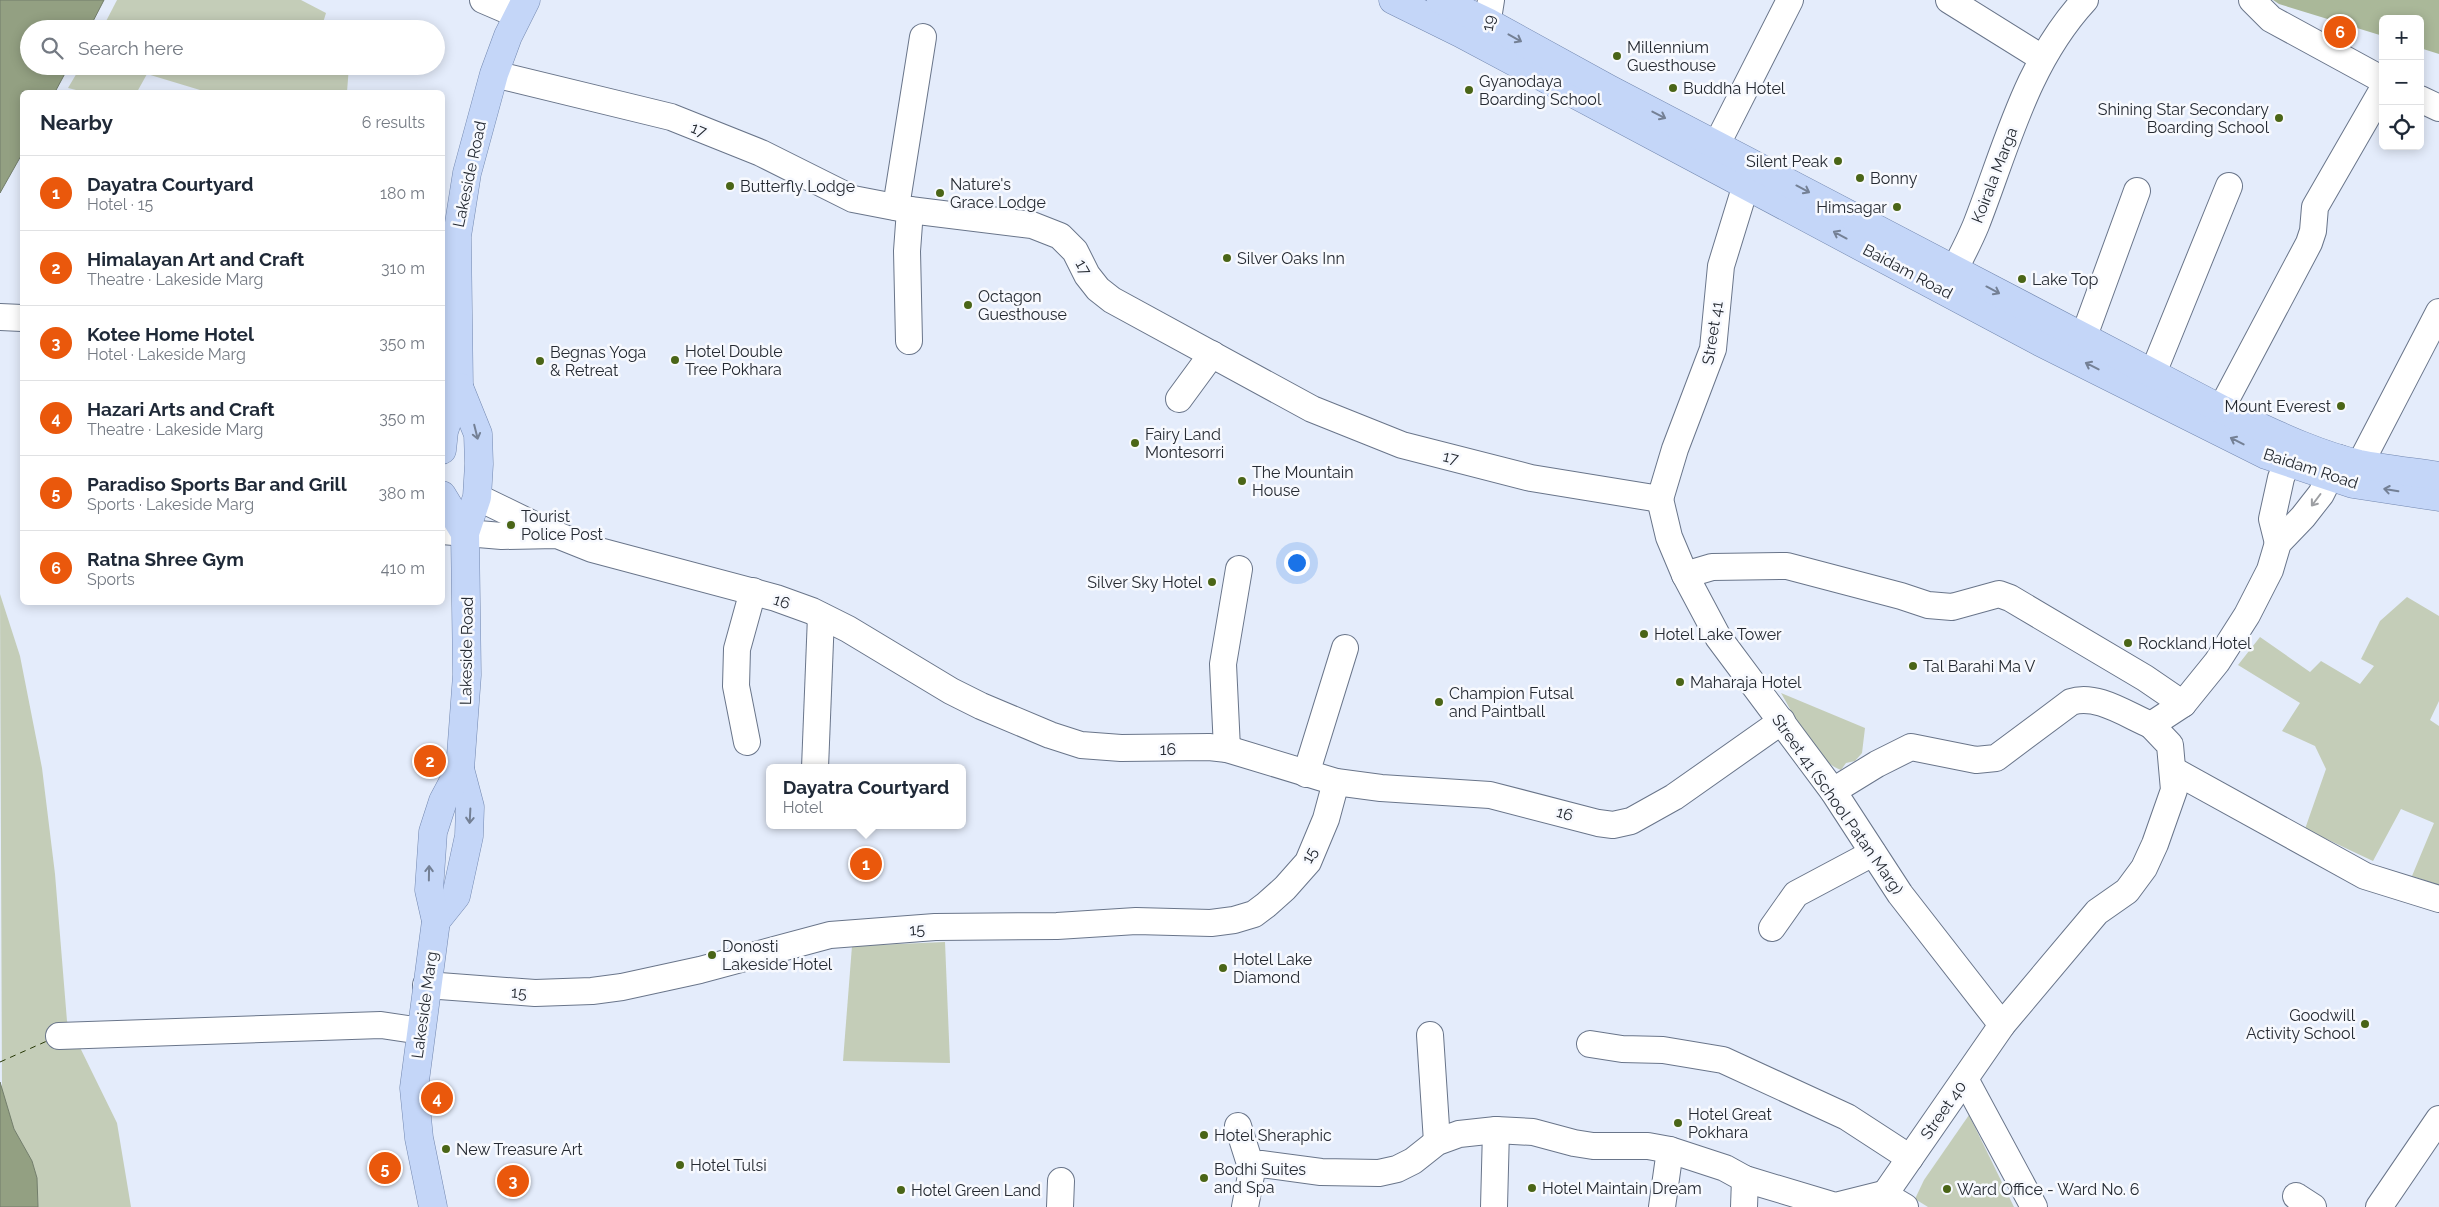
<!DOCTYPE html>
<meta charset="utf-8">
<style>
:root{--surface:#fff;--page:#f6f6f7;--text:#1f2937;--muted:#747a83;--line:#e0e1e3;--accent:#ea580c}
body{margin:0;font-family:Raleway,sans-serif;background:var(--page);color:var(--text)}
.controls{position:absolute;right:15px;top:15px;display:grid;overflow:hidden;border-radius:8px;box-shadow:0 2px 12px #0003}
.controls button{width:45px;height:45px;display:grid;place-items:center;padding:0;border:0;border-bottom:1px solid var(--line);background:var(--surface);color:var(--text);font:25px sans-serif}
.you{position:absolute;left:1296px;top:562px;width:18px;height:18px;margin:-12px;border:4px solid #fff;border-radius:50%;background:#1a73e8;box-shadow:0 0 0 8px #1a73e833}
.badge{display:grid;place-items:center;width:32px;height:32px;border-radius:50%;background:var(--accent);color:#fff;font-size:16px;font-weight:700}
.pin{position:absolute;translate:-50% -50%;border:2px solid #fff;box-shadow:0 1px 5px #0006}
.popup{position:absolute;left:766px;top:764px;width:200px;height:65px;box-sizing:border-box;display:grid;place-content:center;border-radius:8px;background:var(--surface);filter:drop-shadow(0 1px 4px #0005);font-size:16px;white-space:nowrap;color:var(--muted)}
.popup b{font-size:19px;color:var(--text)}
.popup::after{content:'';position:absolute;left:50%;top:100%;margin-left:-10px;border:10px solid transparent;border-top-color:var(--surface)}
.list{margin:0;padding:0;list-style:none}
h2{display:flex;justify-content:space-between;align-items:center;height:65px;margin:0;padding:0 20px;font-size:21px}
h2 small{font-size:16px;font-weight:400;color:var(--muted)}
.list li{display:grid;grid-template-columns:32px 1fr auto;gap:15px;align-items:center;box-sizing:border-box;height:75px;padding:0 20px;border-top:1px solid var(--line)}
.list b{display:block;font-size:19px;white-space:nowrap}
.list p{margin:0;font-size:16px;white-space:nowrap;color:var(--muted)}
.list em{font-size:16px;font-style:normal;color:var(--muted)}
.icon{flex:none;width:28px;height:28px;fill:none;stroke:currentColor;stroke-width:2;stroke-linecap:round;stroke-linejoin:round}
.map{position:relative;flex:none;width:2439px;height:1207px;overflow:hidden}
.search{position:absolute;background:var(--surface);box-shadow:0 2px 12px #0003;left:20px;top:20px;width:425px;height:55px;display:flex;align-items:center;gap:12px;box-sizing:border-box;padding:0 18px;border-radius:28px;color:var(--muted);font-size:19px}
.panel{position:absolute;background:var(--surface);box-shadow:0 2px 12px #0003;left:20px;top:90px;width:425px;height:515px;border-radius:8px}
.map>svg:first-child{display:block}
</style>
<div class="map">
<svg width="2439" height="1207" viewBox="0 0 2439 1207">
<rect width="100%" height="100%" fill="#e4ecfb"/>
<!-- green -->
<g fill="#c4cdb8">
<polygon points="117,0 301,0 326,13 321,29 102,29"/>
<polygon points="81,66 349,66 347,92 199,92 200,90 147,74 137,92 84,92 68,88"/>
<polygon points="0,594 20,656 42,768 55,874 67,1021 117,1123 131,1207 38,1207 37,1178 32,1161 14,1129 2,1091"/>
<polygon points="2407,597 2439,616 2439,701 2430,720 2439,726 2439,885 2412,876 2434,823 2401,809 2373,861 2305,829 2326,769 2315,746 2282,731 2300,703 2238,665 2260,637 2310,672 2321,661 2360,684 2374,666 2361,659 2380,621"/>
<path d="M1781,693l84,35 -3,25 -7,8 -9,2 -5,7c-27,-10 -46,-53 -60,-77z"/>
<polygon points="945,942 950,1063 843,1061 852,946"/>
<polygon points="1969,1115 2014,1207 1928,1207 1915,1199 1924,1180"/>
</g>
<!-- forest -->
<polygon fill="#aab899" points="2273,0 2439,0 2439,54 2420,48 2420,19 2383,19 2383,36 2279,4"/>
<!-- water -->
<g fill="#93a082" stroke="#727d6a">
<polygon points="0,0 104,0 89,29 29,29 29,66 69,66 55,92 22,92 22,154 0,193"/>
<polygon points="0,1082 14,1129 32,1161 37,1178 38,1207 0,1207"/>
</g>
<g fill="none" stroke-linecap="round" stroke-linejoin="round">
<!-- ferry -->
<polyline stroke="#283907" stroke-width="1" stroke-dasharray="6 5" stroke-linecap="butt" points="0,1062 47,1041"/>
<!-- minor casing -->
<g stroke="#69758a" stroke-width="28">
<g id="minor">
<polyline points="483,0 518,15"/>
<polyline points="1949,0 2042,58"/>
<polyline points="2252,0 2271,19 2383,80"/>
<polyline points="1484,44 1491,0"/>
<polyline points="494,74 671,117 761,153 853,199 910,210 1032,225 1060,236 1075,251 1087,275 1098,289 1112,300 1312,409 1402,445 1531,478 1660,499"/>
<polyline points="2420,99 2439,108"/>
<polyline points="1717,144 1790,0"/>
<polyline points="896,207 923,37"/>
<path d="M1944,290c11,-22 23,-43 32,-65 31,-79 50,-161 109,-225"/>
<polyline points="0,317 22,318"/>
<polyline points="2084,336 2137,191"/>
<polyline points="909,341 907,251 910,210"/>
<polyline points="2153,373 2229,186"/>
<polyline points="1179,399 1212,354"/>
<polyline points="2221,409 2309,243 2313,231 2315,207 2383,89"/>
<polyline points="2360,464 2439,312"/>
<polyline points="477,497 551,533"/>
<polyline points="1660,499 1669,537 1685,575 1718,637 1833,791 1900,894 2002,1025"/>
<polyline points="1660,499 1675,449 1713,349 1721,266 1752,165"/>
<polyline points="442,531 502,536 557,535 592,549 776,598 812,611 848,629 951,691 981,706 1050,735 1081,745 1121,748 1209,747 1227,749 1336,782 1381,788 1490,795 1598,823 1613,825 1631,821 1674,797 1782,721"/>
<polyline points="2278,543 2272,519 2281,478 2295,443"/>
<polyline points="1685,575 1712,567 1787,566 1901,596 1928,605 1952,607 1999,594 2010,598 2145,678 2183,704"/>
<polyline points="747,742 736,686 737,649 753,591"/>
<polyline points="1227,749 1223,664 1239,569"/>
<polyline points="815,768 821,616"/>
<polyline points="2173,770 2365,876 2439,899"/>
<polyline points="1306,774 1345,648"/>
<path d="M1833,791l44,-27 34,-17 65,13 20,-2 75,-56c25,-9 56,13 80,23"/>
<polyline points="1772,928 1796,894 1873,853"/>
<polyline points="426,985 535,993 592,991 622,987 700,970 830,935 935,927 1057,926 1136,921 1211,923 1234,920 1254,914 1266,905 1285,888 1308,862 1326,819 1336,782"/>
<polyline points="1430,1035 1437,1142"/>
<polyline points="59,1036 381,1025 421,1031"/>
<polyline points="1590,1044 1622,1049 1663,1050 1723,1060 1847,1117 1910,1158"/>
<polyline points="1965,1079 2034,1207"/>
<polyline points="1238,1126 1252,1170"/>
<polyline points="2296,1196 2313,1207"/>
<polyline points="1060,1207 1061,1181"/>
<polyline points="1245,1207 1252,1170 1261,1164 1321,1172 1379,1173 1397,1169 1413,1161 1437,1142 1459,1134 1496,1130 1533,1132 1574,1143 1593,1146 1648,1146 1670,1150 1725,1168 1745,1179 1835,1206 1883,1194 1905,1207"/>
<polyline points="1494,1207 1496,1130"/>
<polyline points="1662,1207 1670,1150"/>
<polyline points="1744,1207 1745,1179"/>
<polyline points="1876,1207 2002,1025 2097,912 2127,891 2144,868 2155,844 2174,790 2170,745 2151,725 2183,704 2217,662 2247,615 2270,570 2278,543 2303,517 2321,494 2339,458"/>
<polyline points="2379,1207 2439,1119"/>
</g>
</g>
<!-- major casing -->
<g stroke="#7388b0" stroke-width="29">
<g id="major">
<polyline points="1393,0 1460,33 2040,342 2266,455 2353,484 2439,497"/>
<path d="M1441,0l48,23 120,66 612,320c44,20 90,44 138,55 26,5 54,8 80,12"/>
<polyline points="442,450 444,431 459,387 457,236 467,173 494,74 508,36 526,0"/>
<polyline points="442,495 465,533"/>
<polyline points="436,921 456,896 469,836 470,807 460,769"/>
<polyline points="433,1207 419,1138 414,1088 436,921 429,890 433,832 443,801 460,769 467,675 465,533 477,497 479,464 478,434 459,387"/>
</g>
</g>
<!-- minor -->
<use href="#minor" stroke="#fff" stroke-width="26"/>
<!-- major -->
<use href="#major" stroke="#c4d6f8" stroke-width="28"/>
</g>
<!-- one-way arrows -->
<defs><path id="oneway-shaft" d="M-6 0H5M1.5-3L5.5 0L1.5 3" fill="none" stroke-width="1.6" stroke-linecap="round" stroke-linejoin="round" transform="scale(1.25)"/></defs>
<g stroke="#748095">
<use href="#oneway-shaft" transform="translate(1515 38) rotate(29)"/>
<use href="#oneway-shaft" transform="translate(1659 115) rotate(27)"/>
<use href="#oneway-shaft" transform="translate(1803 189) rotate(28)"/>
<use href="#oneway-shaft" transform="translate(1840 235) rotate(-152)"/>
<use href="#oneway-shaft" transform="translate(1993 290) rotate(28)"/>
<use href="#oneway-shaft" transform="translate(2092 366) rotate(-153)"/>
<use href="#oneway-shaft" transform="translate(476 432) rotate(76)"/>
<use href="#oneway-shaft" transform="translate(2237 441) rotate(-153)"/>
<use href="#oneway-shaft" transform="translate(2391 490) rotate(-171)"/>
<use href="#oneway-shaft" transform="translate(470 816) rotate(93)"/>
<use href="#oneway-shaft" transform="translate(429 873) rotate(-89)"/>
</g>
<use stroke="#9d9fa3" href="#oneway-shaft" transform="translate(2316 500) rotate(127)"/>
<!-- markers -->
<g fill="#4a6517" stroke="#f7f9fe" stroke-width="2">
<circle cx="1617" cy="56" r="5"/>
<circle cx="1673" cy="88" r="5"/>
<circle cx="1469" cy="90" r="5"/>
<circle cx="2279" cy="118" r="5"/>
<circle cx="1838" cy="161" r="5"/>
<circle cx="1860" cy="178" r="5"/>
<circle cx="730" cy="186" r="5"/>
<circle cx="940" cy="193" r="5"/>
<circle cx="1897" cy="207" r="5"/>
<circle cx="1227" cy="258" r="5"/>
<circle cx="2022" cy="279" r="5"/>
<circle cx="968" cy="305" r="5"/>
<circle cx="675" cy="360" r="5"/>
<circle cx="540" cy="361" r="5"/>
<circle cx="2341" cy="406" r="5"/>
<circle cx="1135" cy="443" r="5"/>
<circle cx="1242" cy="481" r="5"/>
<circle cx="511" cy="525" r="5"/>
<circle cx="1212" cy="582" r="5"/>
<circle cx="1644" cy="634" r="5"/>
<circle cx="2128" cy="643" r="5"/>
<circle cx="1913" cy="666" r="5"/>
<circle cx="1680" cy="682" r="5"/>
<circle cx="1439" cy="702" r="5"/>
<circle cx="712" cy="955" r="5"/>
<circle cx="1223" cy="968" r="5"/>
<circle cx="2365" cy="1024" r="5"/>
<circle cx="1678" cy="1123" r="5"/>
<circle cx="1204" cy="1135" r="5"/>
<circle cx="446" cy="1149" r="5"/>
<circle cx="680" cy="1165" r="5"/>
<circle cx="1204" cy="1178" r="5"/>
<circle cx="1532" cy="1188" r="5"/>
<circle cx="1947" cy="1189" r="5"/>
<circle cx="901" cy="1190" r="5"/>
</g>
<g text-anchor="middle" stroke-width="5" stroke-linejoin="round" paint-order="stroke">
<!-- street labels -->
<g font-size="16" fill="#252a32" stroke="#f7f9fe">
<text transform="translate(1488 23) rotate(-80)" y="6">19</text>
<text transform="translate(699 129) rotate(22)" y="6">17</text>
<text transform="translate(469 174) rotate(-78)" y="6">Lakeside Road</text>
<text transform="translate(1994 175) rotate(-69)" y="6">Koirala Marga</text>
<text transform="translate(1084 267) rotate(61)" y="6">17</text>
<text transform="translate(1908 271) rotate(28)" y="6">Baidam Road</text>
<text transform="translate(1712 333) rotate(-81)" y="6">Street 41</text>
<text transform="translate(1451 457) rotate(14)" y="6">17</text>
<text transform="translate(2311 468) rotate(18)" y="6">Baidam Road</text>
<text transform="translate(782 601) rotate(19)" y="6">16</text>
<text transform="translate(466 651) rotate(-89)" y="6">Lakeside Road</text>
<text x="1168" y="755">16</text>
<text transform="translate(1838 804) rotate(55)" y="6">Street 41 (School Patan Marg)</text>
<text transform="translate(1565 813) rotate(16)" y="6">16</text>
<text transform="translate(1309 855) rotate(-62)" y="6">15</text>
<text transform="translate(917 929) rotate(-4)" y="6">15</text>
<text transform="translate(519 992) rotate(4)" y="6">15</text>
<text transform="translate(424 1005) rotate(-82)" y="6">Lakeside Marg</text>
<text transform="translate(1943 1110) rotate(-55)" y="6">Street 40</text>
</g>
<!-- poi labels -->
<g font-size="16" fill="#252a32" stroke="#f7f9fe" text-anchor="start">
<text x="1627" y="53">Millennium<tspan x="1627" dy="18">Guesthouse</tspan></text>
<text x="1479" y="87">Gyanodaya<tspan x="1479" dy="18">Boarding School</tspan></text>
<text x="1683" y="94">Buddha Hotel</text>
<text x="2269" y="115" text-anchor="end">Shining Star Secondary<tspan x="2269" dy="18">Boarding School</tspan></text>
<text x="1828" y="167" text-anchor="end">Silent Peak</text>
<text x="1870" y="184">Bonny</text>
<text x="950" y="190">Nature's<tspan x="950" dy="18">Grace Lodge</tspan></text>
<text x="740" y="192">Butterfly Lodge</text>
<text x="1887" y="213" text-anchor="end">Himsagar</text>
<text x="1237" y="264">Silver Oaks Inn</text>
<text x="2032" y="285">Lake Top</text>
<text x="978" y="302">Octagon<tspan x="978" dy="18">Guesthouse</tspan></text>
<text x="685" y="357">Hotel Double<tspan x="685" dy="18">Tree Pokhara</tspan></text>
<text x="550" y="358">Begnas Yoga<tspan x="550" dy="18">&amp; Retreat</tspan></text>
<text x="2331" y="412" text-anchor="end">Mount Everest</text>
<text x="1145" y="440">Fairy Land<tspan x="1145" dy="18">Montesorri</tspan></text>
<text x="1252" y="478">The Mountain<tspan x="1252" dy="18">House</tspan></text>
<text x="521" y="522">Tourist<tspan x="521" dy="18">Police Post</tspan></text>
<text x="1202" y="588" text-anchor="end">Silver Sky Hotel</text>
<text x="1654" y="640">Hotel Lake Tower</text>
<text x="2138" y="649">Rockland Hotel</text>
<text x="1923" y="672">Tal Barahi Ma V</text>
<text x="1690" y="688">Maharaja Hotel</text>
<text x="1449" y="699">Champion Futsal<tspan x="1449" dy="18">and Paintball</tspan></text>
<text x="722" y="952">Donosti<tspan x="722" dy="18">Lakeside Hotel</tspan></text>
<text x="1233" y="965">Hotel Lake<tspan x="1233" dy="18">Diamond</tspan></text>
<text x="2355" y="1021" text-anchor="end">Goodwill<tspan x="2355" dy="18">Activity School</tspan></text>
<text x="1688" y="1120">Hotel Great<tspan x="1688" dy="18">Pokhara</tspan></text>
<text x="1214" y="1141">Hotel Sheraphic</text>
<text x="456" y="1155">New Treasure Art</text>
<text x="690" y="1171">Hotel Tulsi</text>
<text x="1214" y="1175">Bodhi Suites<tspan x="1214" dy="18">and Spa</tspan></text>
<text x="1542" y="1194">Hotel Maintain Dream</text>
<text x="1957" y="1195">Ward Office - Ward No. 6</text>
<text x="911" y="1196">Hotel Green Land</text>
</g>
</g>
</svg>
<div class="controls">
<button>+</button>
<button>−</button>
<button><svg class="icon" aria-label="locate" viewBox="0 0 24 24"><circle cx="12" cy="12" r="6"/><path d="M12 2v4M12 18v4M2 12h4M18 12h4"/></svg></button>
</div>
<div class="you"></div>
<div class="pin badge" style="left:866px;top:864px">1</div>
<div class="popup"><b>Dayatra Courtyard</b>Hotel</div>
<div class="pin badge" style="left:430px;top:761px">2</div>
<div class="pin badge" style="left:513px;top:1181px">3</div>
<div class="pin badge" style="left:437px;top:1098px">4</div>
<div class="pin badge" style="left:385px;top:1168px">5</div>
<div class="pin badge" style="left:2340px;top:32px">6</div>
<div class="search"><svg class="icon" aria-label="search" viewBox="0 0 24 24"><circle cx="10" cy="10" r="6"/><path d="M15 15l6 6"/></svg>Search here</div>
<section class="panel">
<h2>Nearby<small>6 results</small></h2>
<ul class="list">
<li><span class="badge">1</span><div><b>Dayatra Courtyard</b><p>Hotel · 15</p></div><em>180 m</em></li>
<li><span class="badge">2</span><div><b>Himalayan Art and Craft</b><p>Theatre · Lakeside Marg</p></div><em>310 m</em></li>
<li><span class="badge">3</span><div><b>Kotee Home Hotel</b><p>Hotel · Lakeside Marg</p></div><em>350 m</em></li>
<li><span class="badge">4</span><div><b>Hazari Arts and Craft</b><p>Theatre · Lakeside Marg</p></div><em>350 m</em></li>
<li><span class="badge">5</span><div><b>Paradiso Sports Bar and Grill</b><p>Sports · Lakeside Marg</p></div><em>380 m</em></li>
<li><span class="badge">6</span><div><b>Ratna Shree Gym</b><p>Sports</p></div><em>410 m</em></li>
</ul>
</section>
</div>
